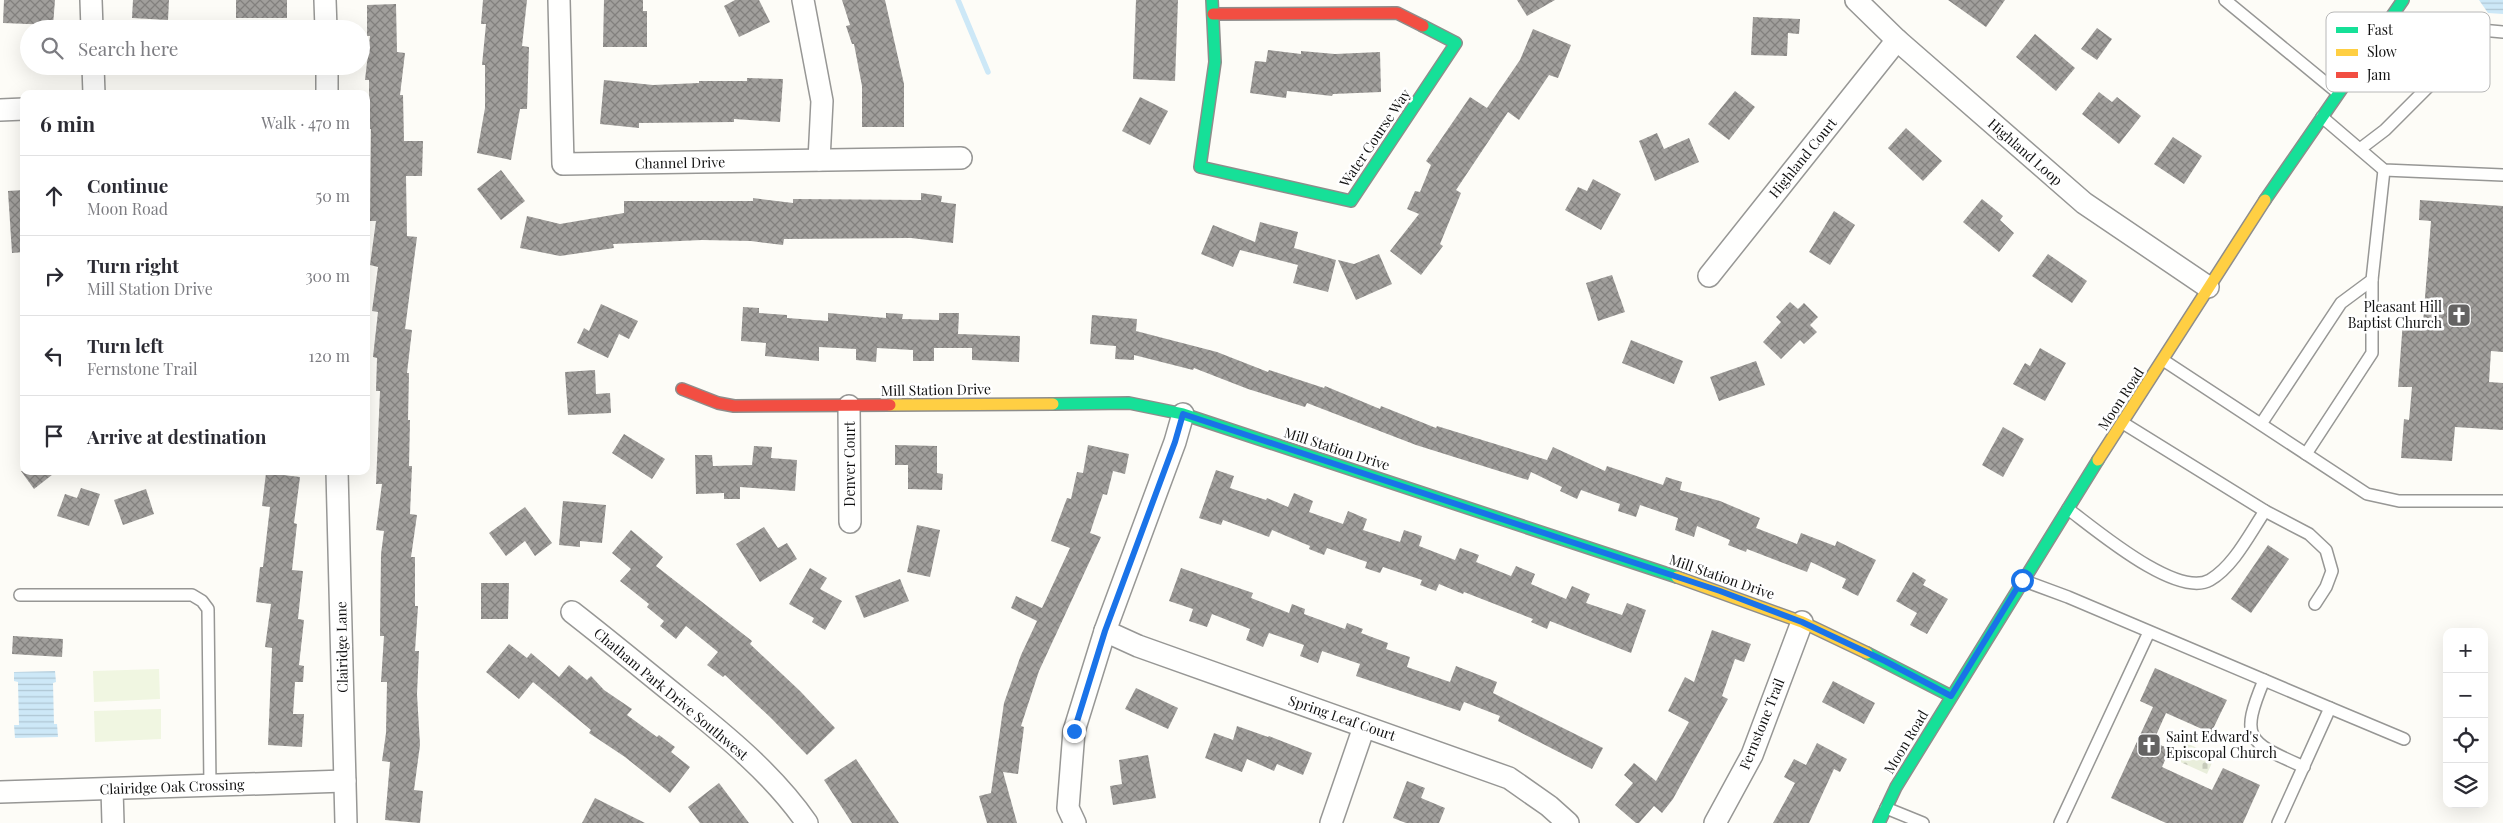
<!DOCTYPE html>
<meta charset="utf-8">
<style>
:root{--surface:#fff;--page:#f2f2f3;--text:#2b2b33;--muted:#7c7c81;--line:#e1e1e2}
body{margin:0;font-family:"Playfair Display",serif;background:var(--page);color:var(--text)}
.controls{position:absolute;right:15px;bottom:15px;display:grid;overflow:hidden;border-radius:10px;box-shadow:0 5px 20px #0002}
.controls button{width:45px;height:45px;display:grid;place-items:center;padding:0;border:0;border-bottom:1px solid var(--line);background:var(--surface);color:var(--text);font:25px sans-serif}
.stop{position:absolute;width:15px;height:15px;margin:-11px;border:4px solid #1a73e8;border-radius:50%;background:#fff}
.stop.end{background:#1a73e8;border-color:#fff;box-shadow:0 1px 5px #0008}
.list{margin:0;padding:0;list-style:none}
h2{display:flex;justify-content:space-between;align-items:center;height:65px;margin:0;padding:0 20px;font-size:21px}
h2 small{font-size:16px;font-weight:400;color:var(--muted)}
.list li{display:grid;grid-template-columns:32px 1fr auto;gap:15px;align-items:center;box-sizing:border-box;height:80px;padding:0 20px;border-top:1px solid var(--line)}
.list b{display:block;font-size:19px;white-space:nowrap}
.list p{margin:0;font-size:16px;white-space:nowrap;color:var(--muted)}
.list em{font-size:16px;font-style:normal;color:var(--muted)}
.icon{flex:none;width:28px;height:28px;fill:none;stroke:currentColor;stroke-width:2;stroke-linecap:round;stroke-linejoin:round}
.map{position:relative;flex:none;width:2503px;height:823px;overflow:hidden}
.search{position:absolute;background:var(--surface);box-shadow:0 5px 20px #0002;left:20px;top:20px;width:350px;height:55px;display:flex;align-items:center;gap:12px;box-sizing:border-box;padding:0 18px;border-radius:28px;color:var(--muted);font-size:19px}
.panel{position:absolute;background:var(--surface);box-shadow:0 5px 20px #0002;left:20px;top:90px;width:350px;height:385px;border-radius:10px}
.map>svg:first-child{display:block}
</style>
<div class="map">
<svg width="2503" height="823" viewBox="0 0 2503 823">
<defs>
<pattern id="cemetery-stones" width="16" height="16" patternUnits="userSpaceOnUse" patternTransform="scale(1.25)"><rect width="16" height="16" fill="#e9eedb"/><path d="M2 7V4a2 2 0 0 1 4 0v3zM10 15v-3a2 2 0 0 1 4 0v3z" fill="#c7cbbb"/></pattern>
<pattern id="water-rules" width="6" height="5" patternUnits="userSpaceOnUse" patternTransform="scale(1.25)"><rect width="6" height="5" fill="#cde8f7"/><path d="M0 2.5h6" fill="none" stroke="#afc6d3"/></pattern>
<pattern id="building-cross-hatch" width="8" height="8" patternUnits="userSpaceOnUse" patternTransform="scale(1.25)"><rect width="8" height="8" fill="#a19f9c"/><path d="M0 0l8 8M0 8l8-8" fill="none" stroke="#82807e"/></pattern>
</defs>
<rect width="100%" height="100%" fill="#fdfcf7"/>
<!-- cemetery -->
<polygon fill="url(#cemetery-stones)" points="2184,742 2215,756 2207,774 2176,760"/>
<!-- pitch -->
<g fill="#f0f6e1">
<polygon points="159,669 160,699 94,702 93,671"/>
<polygon points="161,709 161,739 95,742 94,711"/>
</g>
<!-- water -->
<g fill="url(#water-rules)">
<polygon points="2479,0 2503,0 2503,14 2488,13"/>
<polygon points="55,671 56,682 53,683 54,724 57,724 58,737 15,738 14,725 19,725 18,682 14,681 14,672"/>
</g>
<g fill="none" stroke-linecap="round" stroke-linejoin="round">
<!-- stream -->
<polyline stroke="#cde8f7" stroke-width="5.5" points="958,0 988,72"/>
</g>
<!-- building -->
<g fill="url(#building-cross-hatch)">
<polygon points="4,0 55,0 53,25 3,23"/>
<polygon points="133,0 169,0 168,20 132,18"/>
<rect x="236" y="0" width="51" height="18"/>
<polygon points="483,0 527,0 522,46 529,47 527,109 520,109 511,160 477,153 485,108 485,65 482,65 486,24 481,24"/>
<polygon points="604,0 643,0 643,11 647,11 647,47 603,47"/>
<polygon points="735,0 759,0 770,22 739,37 724,6"/>
<polygon points="842,0 885,0 904,84 904,127 862,127 862,86 854,44 852,44 846,26 850,25"/>
<polygon points="1136,0 1178,0 1175,81 1133,79"/>
<polygon points="1517,0 1555,0 1527,16"/>
<polygon points="1948,0 2005,0 1986,27"/>
<polygon points="396,4 397,52 405,53 400,95 403,95 404,141 423,141 422,176 406,176 407,236 417,237 405,329 412,330 407,373 409,373 408,420 410,420 409,466 412,466 410,514 417,515 411,557 415,557 415,606 418,606 415,651 419,651 417,694 420,745 414,790 423,791 420,823 385,820 390,762 382,761 386,733 387,682 381,682 384,636 380,636 381,554 384,531 376,530 382,484 376,484 380,391 376,391 377,358 373,357 378,312 372,311 378,267 370,265 376,221 370,221 371,129 369,129 369,80 365,80 370,36 367,36 367,5"/>
<polygon points="1753,17 1800,19 1799,34 1788,33 1787,56 1751,55"/>
<polygon points="2097,28 2112,39 2097,60 2081,49"/>
<polygon points="1533,29 1571,45 1558,78 1549,75 1519,120 1508,112 1456,190 1461,193 1440,244 1443,246 1421,275 1390,251 1419,214 1407,209 1415,191 1420,192 1431,165 1426,161 1470,97 1487,108 1520,60"/>
<polygon points="2035,34 2075,68 2056,91 2016,57"/>
<polygon points="1268,50 1301,54 1301,51 1335,54 1380,52 1381,92 1333,94 1332,96 1287,91 1286,98 1250,93 1255,61 1266,62"/>
<polygon points="747,78 783,79 780,122 734,119 734,122 639,123 639,128 600,124 604,80 653,85 699,83 699,81 747,81"/>
<polygon points="1735,91 1755,107 1729,140 1708,124"/>
<polygon points="2099,92 2112,102 2117,97 2141,116 2119,144 2082,114"/>
<polygon points="1140,97 1168,111 1150,145 1122,131"/>
<polygon points="1906,128 1942,161 1923,181 1888,148"/>
<polygon points="1657,133 1664,149 1689,138 1699,162 1655,181 1639,141"/>
<polygon points="2173,137 2202,156 2184,184 2154,164"/>
<polygon points="501,170 525,201 501,220 477,189"/>
<polygon points="1593,179 1621,194 1601,230 1565,210 1578,187 1587,191"/>
<polygon points="24,190 24,252 12,253 8,191"/>
<polygon points="921,193 942,196 941,202 956,204 953,243 911,238 784,239 783,245 751,241 702,240 613,244 614,248 560,256 520,248 527,216 560,224 624,213 624,201 753,201 753,198 793,203 793,199 921,200"/>
<polygon points="1982,199 2003,216 2000,220 2014,233 1999,252 1963,222"/>
<polygon points="2420,200 2503,206 2503,352 2491,351 2489,382 2503,383 2503,430 2455,427 2452,461 2401,458 2404,419 2409,420 2412,387 2398,387 2403,321 2423,323 2431,221 2419,220"/>
<polygon points="1834,211 1855,225 1830,265 1809,252"/>
<polygon points="1260,222 1298,232 1294,248 1336,260 1328,292 1293,283 1298,265 1240,250 1233,267 1201,254 1213,225 1255,242"/>
<polygon points="1379,254 1392,284 1356,300 1338,260 1354,264"/>
<polygon points="2048,254 2087,281 2072,303 2032,276"/>
<polygon points="1612,275 1625,312 1598,321 1586,283"/>
<polygon points="1790,302 1798,309 1804,303 1818,317 1810,325 1817,332 1804,344 1800,340 1781,359 1763,342 1781,322 1776,317"/>
<polygon points="601,304 638,321 629,339 619,334 608,358 577,343 584,328 589,331"/>
<polygon points="743,307 759,308 759,313 787,315 787,318 828,321 828,313 886,318 886,313 903,314 902,319 939,320 939,313 959,313 958,334 1020,336 1019,362 972,360 972,348 934,348 934,361 913,361 913,350 877,348 876,362 856,360 856,349 819,347 819,361 765,356 766,343 741,341"/>
<polygon points="1092,315 1137,319 1136,331 1217,352 1268,372 1269,370 1324,388 1325,386 1380,409 1381,406 1436,428 1437,426 1547,460 1553,447 1605,471 1607,466 1663,485 1666,477 1682,482 1680,490 1720,501 1760,518 1756,528 1797,544 1801,533 1835,546 1837,541 1876,560 1858,596 1842,588 1846,579 1811,562 1807,572 1747,549 1746,552 1728,545 1730,540 1697,526 1694,537 1675,530 1678,518 1640,505 1636,517 1618,511 1620,504 1581,490 1577,499 1560,491 1562,487 1531,472 1528,480 1416,445 1307,403 1305,407 1248,389 1194,368 1193,370 1134,355 1134,360 1115,359 1116,346 1090,344"/>
<polygon points="1631,340 1683,361 1674,384 1622,363"/>
<polygon points="2040,348 2066,363 2045,401 2013,384 2025,363 2030,366"/>
<polygon points="1756,361 1765,385 1719,401 1710,377"/>
<polygon points="595,370 596,394 610,393 611,413 568,415 565,372"/>
<polygon points="2003,427 2024,439 2003,477 1982,465"/>
<polygon points="624,434 665,459 652,479 612,453"/>
<polygon points="895,445 937,446 937,473 943,474 942,490 908,489 908,465 895,465"/>
<polygon points="1088,445 1129,454 1125,474 1113,471 1107,495 1103,494 1090,533 1101,537 1039,671 1021,726 1024,727 1018,774 1003,772 1017,823 987,823 979,796 991,793 1004,703 1021,655 1037,621 1011,608 1016,596 1042,608 1070,548 1051,541 1067,498 1071,499 1077,472 1083,473"/>
<polygon points="754,446 772,447 771,458 797,460 795,491 740,487 740,499 724,499 724,493 696,494 695,455 712,455 713,466 752,465"/>
<polygon points="1216,470 1234,476 1230,488 1266,500 1267,498 1288,507 1294,493 1313,501 1309,512 1343,524 1348,511 1367,519 1363,530 1400,542 1404,530 1422,536 1419,546 1455,560 1460,548 1479,555 1476,562 1511,576 1516,566 1535,574 1531,584 1566,599 1572,586 1590,594 1586,603 1622,615 1627,603 1646,610 1631,653 1550,621 1547,629 1531,622 1533,619 1464,592 1463,594 1439,584 1436,591 1420,585 1422,580 1383,567 1380,573 1365,568 1367,562 1327,548 1324,555 1309,549 1310,546 1272,530 1269,537 1223,520 1221,525 1199,518"/>
<polygon points="21,471 57,471 34,489"/>
<polygon points="266,473 300,477 294,523 297,524 292,570 303,571 298,619 304,620 299,665 304,666 303,682 295,682 293,714 304,714 302,747 268,745 272,648 265,647 271,604 256,602 260,567 263,567 270,507 262,506"/>
<polygon points="81,488 100,494 89,526 57,516 65,494 77,498"/>
<polygon points="146,489 154,514 123,525 114,500"/>
<polygon points="563,501 606,505 602,543 580,541 580,547 559,545"/>
<polygon points="525,507 552,543 535,556 525,541 506,556 489,533"/>
<polygon points="917,525 940,530 930,577 907,572"/>
<polygon points="764,527 778,548 787,543 797,559 760,582 736,544"/>
<polygon points="631,530 663,557 656,566 752,641 750,644 800,691 835,728 807,755 771,718 725,675 723,677 707,665 718,652 686,626 676,639 660,626 664,621 647,607 649,604 620,581 631,569 612,553"/>
<polygon points="2268,545 2289,559 2251,613 2231,599"/>
<polygon points="810,568 827,578 820,589 842,601 825,630 812,622 814,618 789,604"/>
<polygon points="1181,568 1253,593 1251,598 1289,613 1292,604 1305,609 1304,614 1345,629 1347,623 1363,629 1361,633 1388,643 1386,649 1410,657 1407,667 1450,682 1456,666 1497,682 1493,693 1603,748 1592,769 1498,721 1500,716 1464,702 1460,711 1356,676 1360,664 1322,651 1318,663 1300,656 1304,645 1269,633 1263,647 1246,640 1250,629 1212,614 1207,627 1189,621 1193,609 1169,601"/>
<polygon points="1913,572 1926,580 1923,585 1948,599 1927,634 1910,625 1917,613 1896,601"/>
<polygon points="900,579 909,601 864,618 855,596"/>
<polygon points="481,583 509,583 508,619 481,619"/>
<polygon points="1712,630 1751,644 1744,662 1735,659 1722,696 1728,699 1673,799 1662,813 1654,806 1639,823 1636,823 1615,805 1633,783 1624,775 1634,763 1656,781 1689,722 1668,711 1685,677 1694,682"/>
<polygon points="13,636 63,639 62,657 12,654"/>
<polygon points="509,644 527,658 531,653 559,677 569,665 587,680 591,676 604,690 632,709 627,715 657,737 659,735 675,747 671,752 690,767 670,793 625,757 589,733 591,730 533,682 519,699 486,672"/>
<polygon points="2155,668 2227,700 2211,733 2166,713 2153,742 2170,749 2162,767 2212,790 2223,768 2260,785 2243,823 2166,823 2111,798 2153,707 2140,701"/>
<polygon points="1833,681 1875,703 1864,724 1822,702"/>
<polygon points="1136,688 1178,708 1168,729 1125,709"/>
<polygon points="1237,726 1268,737 1269,736 1312,753 1303,775 1277,764 1274,771 1247,759 1242,772 1205,758 1214,733 1233,740"/>
<polygon points="1817,743 1847,759 1840,772 1834,769 1809,823 1773,823 1795,783 1784,777 1794,759 1806,765"/>
<polygon points="1148,755 1156,798 1113,805 1110,786 1122,784 1119,760"/>
<polygon points="856,759 899,823 852,823 824,780"/>
<polygon points="1407,781 1425,788 1421,798 1445,808 1439,823 1406,823 1393,818"/>
<polygon points="719,783 749,823 700,823 688,807"/>
<polygon points="595,798 645,823 582,823"/>
</g>
<g fill="none" stroke-linecap="round" stroke-linejoin="round">
<!-- lane casing -->
<g stroke="#979795" stroke-width="14">
<g id="lane">
<polyline points="2225,0 2338,93"/>
<polyline points="2322,117 2384,170 2503,175"/>
<polyline points="2360,149 2385,130 2436,79 2470,29 2503,32"/>
<polyline points="2163,360 2367,494 2399,501 2503,501"/>
<polyline points="2123,423 2265,511 2309,534 2326,550 2332,571 2326,587 2315,604"/>
<polyline points="2261,424 2341,303 2372,280 2384,170"/>
<polyline points="2306,454 2372,353 2372,280"/>
<path d="M2068,509c27,20 109,90 142,71 24,-14 40,-47 55,-69"/>
<polyline points="2022,580 2068,597 2330,708 2278,823"/>
<polyline points="20,595 192,595 202,601 208,609 210,786"/>
<path d="M2264,680c-25,60 -16,62 40,87"/>
<polyline points="2330,708 2404,739"/>
<polyline points="1886,808 1923,823"/>
<polyline points="2060,823 2149,632"/>
</g>
</g>
<!-- street casing -->
<g stroke="#979795" stroke-width="24">
<g id="street">
<polyline points="91,0 92,29"/>
<polyline points="325,0 326,29"/>
<polyline points="559,0 563,164 961,158"/>
<polyline points="803,0 822,101 819,160"/>
<polyline points="1856,0 1897,40 2084,203 2208,287"/>
<polyline points="93,66 94,94"/>
<polyline points="327,66 327,94"/>
<polyline points="0,110 24,109"/>
<polyline points="1709,276 1897,40"/>
<polyline points="849,406 850,522"/>
<polyline points="337,471 346,823"/>
<path d="M572,612c36,28 71,57 107,86 46,37 94,76 128,125"/>
<polyline points="1105,631 1138,646 1509,778 1549,806 1568,823"/>
<polyline points="112,789 113,823"/>
<polyline points="0,792 345,781"/>
<polyline points="1075,823 1068,808 1074,731 1105,631 1175,442 1183,414"/>
<polyline points="1331,823 1364,727"/>
<polyline points="1715,823 1752,755 1802,622"/>
</g>
</g>
<!-- fast casing -->
<g stroke="#8e8d8b" stroke-width="14">
<g id="fast">
<polyline points="1212,0 1215,62 1200,167 1351,201 1456,43 1423,26"/>
<polyline points="2265,200 2403,0"/>
<polyline points="1053,404 1129,403 1183,414 1677,577"/>
<polyline points="1867,653 1951,696"/>
<polyline points="1879,823 1896,787 2098,460"/>
</g>
</g>
<!-- slow casing -->
<g stroke="#8e8d8b" stroke-width="14">
<g id="slow">
<polyline points="890,405 1053,404"/>
<polyline points="2098,460 2265,200"/>
<polyline points="1677,577 1802,622 1867,653"/>
</g>
</g>
<!-- jam casing -->
<g stroke="#8e8d8b" stroke-width="14">
<g id="jam">
<polyline points="1213,14 1397,13 1423,26"/>
<polyline points="682,389 718,403 734,406 890,405"/>
</g>
</g>
<!-- lane -->
<use href="#lane" stroke="#fffffe" stroke-width="11"/>
<!-- street -->
<use href="#street" stroke="#fffffe" stroke-width="21"/>
<!-- fast -->
<use href="#fast" stroke="#16e098" stroke-width="11"/>
<!-- slow -->
<use href="#slow" stroke="#ffcf43" stroke-width="11"/>
<!-- jam -->
<use href="#jam" stroke="#f24e42" stroke-width="11"/>
</g>
<g fill="none" stroke-linecap="round" stroke-linejoin="round">
<!-- route -->
<polyline stroke="#1a73e8" stroke-width="6" points="1074,731 1105,631 1175,442 1183,414 1720,591 1802,622 1885,661 1951,696 2022,580"/>
</g>
<!-- icons -->
<defs>
<g id="church-square" transform="scale(1.25)"><rect x="-9" y="-9" width="18" height="18" rx="4" fill="#646362" stroke="#fff"/><path d="M-1.2-6h2.4v3.5h3.3v2.4h-3.3V6h-2.4V-.1h-3.3v-2.4h3.3Z" fill="#fff"/></g>
</defs>
<g fill-rule="evenodd">
<use href="#church-square" x="2459" y="315"/>
<use href="#church-square" x="2149" y="745"/>
</g>
<g text-anchor="middle" stroke-width="5" stroke-linejoin="round" paint-order="stroke">
<!-- street labels -->
<g font-size="14" fill="#111" stroke="#fff">
<text transform="translate(1375 138) rotate(-56)" y="5">Water Course Way</text>
<text transform="translate(2025 152) rotate(41)" y="5">Highland Loop</text>
<text transform="translate(1803 158) rotate(-51)" y="5">Highland Court</text>
<text transform="translate(680 163) rotate(-1)" y="5">Channel Drive</text>
<text transform="translate(936 390) rotate(-1)" y="5">Mill Station Drive</text>
<text transform="translate(2121 399) rotate(-57)" y="5">Moon Road</text>
<text transform="translate(1337 449) rotate(18)" y="5">Mill Station Drive</text>
<text transform="translate(850 464) rotate(-90)" y="5">Denver Court</text>
<text transform="translate(1722 577) rotate(19)" y="5">Mill Station Drive</text>
<text transform="translate(342 647) rotate(-91)" y="5">Clairidge Lane</text>
<text transform="translate(671 694) rotate(40)" y="5">Chatham Park Drive Southwest</text>
<text transform="translate(1342 718) rotate(19)" y="5">Spring Leaf Court</text>
<text transform="translate(1762 724) rotate(-68)" y="5">Fernstone Trail</text>
<text transform="translate(1906 742) rotate(-59)" y="5">Moon Road</text>
<text transform="translate(172 787) rotate(-2)" y="5">Clairidge Oak Crossing</text>
</g>
<!-- poi labels -->
<g font-size="14" fill="#111" stroke="#fff" text-anchor="end">
<text x="2442" y="312">Pleasant Hill<tspan x="2442" dy="16">Baptist Church</tspan></text>
<text x="2166" y="742" text-anchor="start">Saint Edward's<tspan x="2166" dy="16">Episcopal Church</tspan></text>
</g>
</g>
<!-- legend -->
<rect x="2326" y="12" width="164" height="80" rx="8" fill="#fff" stroke="#b8b8b8" stroke-width="1"/>
<rect x="2336" y="27" width="22" height="6" fill="#16e098"/>
<rect x="2336" y="49" width="22" height="7" fill="#ffcf43"/>
<rect x="2336" y="72" width="22" height="6" fill="#f24e42"/>
<g font-size="14" fill="#111">
<text x="2367" y="35">Fast</text>
<text x="2367" y="57">Slow</text>
<text x="2367" y="80">Jam</text>
</g>
</svg>
<div class="controls">
<button>+</button>
<button>−</button>
<button><svg class="icon" aria-label="locate" viewBox="0 0 24 24"><circle cx="12" cy="12" r="6"/><path d="M12 2v4M12 18v4M2 12h4M18 12h4"/></svg></button>
<button><svg class="icon" aria-label="layers" viewBox="0 0 24 24"><path d="M12 4l9 5-9 5-9-5zM3 14l9 5 9-5"/></svg></button>
</div>
<div class="stop" style="left:2022px;top:580px"></div>
<div class="stop end" style="left:1074px;top:731px"></div>
<div class="search"><svg class="icon" aria-label="search" viewBox="0 0 24 24"><circle cx="10" cy="10" r="6"/><path d="M15 15l6 6"/></svg>Search here</div>
<section class="panel">
<h2>6 min<small>Walk · 470 m</small></h2>
<ul class="list">
<li><svg class="icon" aria-label="ahead" viewBox="0 0 24 24"><path d="M12 20V5M6 11l6-6 6 6"/></svg><div><b>Continue</b><p>Moon Road</p></div><em>50 m</em></li>
<li><svg class="icon" aria-label="right" viewBox="0 0 24 24"><path d="M7 20v-9h11M14 6l5 5-5 5"/></svg><div><b>Turn right</b><p>Mill Station Drive</p></div><em>300 m</em></li>
<li><svg class="icon" aria-label="left" viewBox="0 0 24 24"><path d="M17 20v-9H6M10 6l-5 5 5 5"/></svg><div><b>Turn left</b><p>Fernstone Trail</p></div><em>120 m</em></li>
<li><svg class="icon" aria-label="arrive" viewBox="0 0 24 24"><path d="M6 21V4h12l-3 4 3 4H6"/></svg><div><b>Arrive at destination</b></div></li>
</ul>
</section>
</div>
